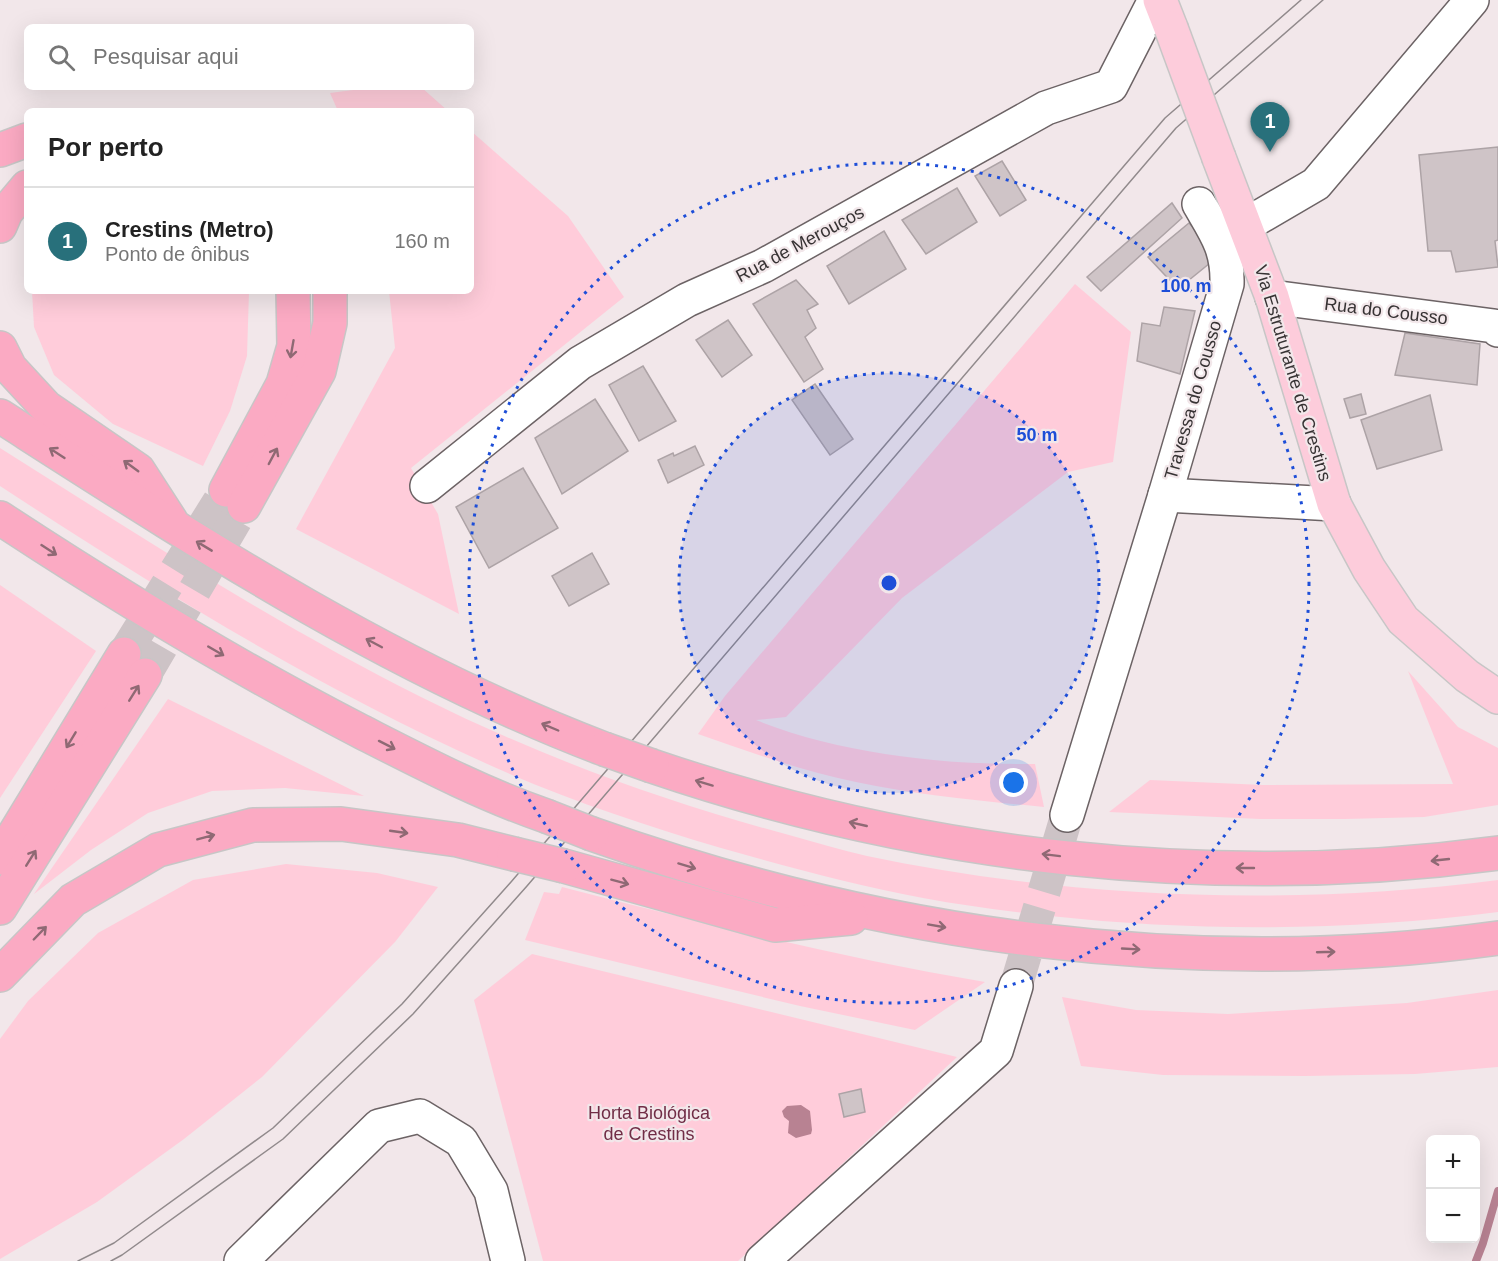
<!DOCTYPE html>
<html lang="pt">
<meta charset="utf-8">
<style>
:root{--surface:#fff;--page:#f2f2f2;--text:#222;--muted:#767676;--line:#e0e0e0;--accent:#28707b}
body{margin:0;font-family:Arial,sans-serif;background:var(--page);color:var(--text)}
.controls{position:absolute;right:18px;bottom:18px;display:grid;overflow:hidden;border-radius:9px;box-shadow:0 6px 24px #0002}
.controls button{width:54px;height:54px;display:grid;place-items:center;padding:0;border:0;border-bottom:2px solid var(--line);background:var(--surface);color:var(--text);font:30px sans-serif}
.you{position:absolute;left:1014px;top:783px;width:21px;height:21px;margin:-15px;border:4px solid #fff;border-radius:50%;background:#1a73e8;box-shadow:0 0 0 9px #1a73e833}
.badge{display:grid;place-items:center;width:39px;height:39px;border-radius:50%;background:var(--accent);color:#fff;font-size:20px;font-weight:700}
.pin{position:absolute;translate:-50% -50px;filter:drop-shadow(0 2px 3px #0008)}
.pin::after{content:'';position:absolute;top:32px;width:21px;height:18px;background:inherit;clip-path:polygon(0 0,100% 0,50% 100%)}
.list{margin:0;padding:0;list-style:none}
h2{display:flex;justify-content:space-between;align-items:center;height:78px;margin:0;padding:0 24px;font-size:26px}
h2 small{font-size:20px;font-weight:400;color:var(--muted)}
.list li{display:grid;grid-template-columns:39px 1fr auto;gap:18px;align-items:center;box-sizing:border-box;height:108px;padding:0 24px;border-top:2px solid var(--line)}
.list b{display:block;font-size:22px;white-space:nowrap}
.list p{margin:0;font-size:20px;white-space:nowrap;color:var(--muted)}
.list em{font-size:20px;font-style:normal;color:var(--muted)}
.icon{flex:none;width:33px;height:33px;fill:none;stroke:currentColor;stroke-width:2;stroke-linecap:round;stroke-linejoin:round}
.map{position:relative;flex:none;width:1498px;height:1261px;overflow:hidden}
.search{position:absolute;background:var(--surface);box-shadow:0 6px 24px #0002;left:24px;top:24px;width:450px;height:66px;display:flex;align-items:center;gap:15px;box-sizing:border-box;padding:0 21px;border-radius:9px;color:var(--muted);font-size:22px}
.panel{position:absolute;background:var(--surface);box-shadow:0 6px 24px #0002;left:24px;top:108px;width:450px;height:186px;border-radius:9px}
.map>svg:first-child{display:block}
</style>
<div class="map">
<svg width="1498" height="1261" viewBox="0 0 1498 1261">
<rect width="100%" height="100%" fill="#f2e7ea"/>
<!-- green -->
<g fill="#ffccda">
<polygon points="376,87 421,87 448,111 338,111 330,93"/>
<polygon points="471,131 568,216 624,297 411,468 438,514 459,614 296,529 395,348 389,291 471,291"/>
<path d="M1075,284l56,48 -18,130 -45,10 -166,126 -116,119 -30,3c84,34 189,45 279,44l9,43c-63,-6 -126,-12 -188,-25 -54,-11 -106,-30 -158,-48l27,-38z"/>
<polygon points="32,291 249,291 247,356 230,411 203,466 113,424 54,375 34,327"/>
<path d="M0,448c138,87 275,176 421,249 118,59 241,104 368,138 26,7 52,15 78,21 205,43 423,51 631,24v32c-149,19 -299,20 -448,4 -42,-5 -85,-10 -127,-18 -68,-13 -135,-31 -202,-50 -77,-23 -153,-48 -227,-81 -173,-77 -335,-177 -494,-281z"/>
<polygon points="0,585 96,651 0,798"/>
<polygon points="1408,671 1458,727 1498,748 1498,805 1424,817 1345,819 1260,819 1109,812 1150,780 1263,785 1453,784"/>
<polygon points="168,699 364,796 285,788 212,791 148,813 91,850 34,894"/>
<polygon points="286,864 377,873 438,887 395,942 262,1077 184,1139 97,1202 0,1259 0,1039 28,1001 98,933 193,880"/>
<path d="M562,887c140,36 280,71 423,95l-70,48 -115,-24 -275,-66 19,-48 15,2z"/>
<polygon points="532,954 957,1057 738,1261 543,1261 474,1000"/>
<polygon points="1498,990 1498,1067 1415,1074 1305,1076 1163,1075 1081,1066 1062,997 1136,1010 1228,1014 1407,1003"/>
</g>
<!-- water -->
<polygon fill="#b88292" points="801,1105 810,1111 812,1130 811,1134 796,1138 788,1133 789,1121 784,1117 782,1111 787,1106"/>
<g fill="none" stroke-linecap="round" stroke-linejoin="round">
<!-- stream -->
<polyline stroke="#b88292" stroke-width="8" points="1476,1261 1483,1243 1498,1191"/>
</g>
<!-- building -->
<g fill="#cfc4c7" stroke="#ada3a6" stroke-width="1.5">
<polygon points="1498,147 1498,240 1495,241 1498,267 1456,272 1451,251 1428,251 1419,155"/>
<polygon points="1002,161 1026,200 1000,216 975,176"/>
<polygon points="957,188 977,222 926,254 902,220"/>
<polygon points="1172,203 1182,218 1101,291 1087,277"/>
<polygon points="1189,223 1206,242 1210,263 1178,289 1148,257"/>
<polygon points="884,231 906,269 849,304 827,266"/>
<polygon points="796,280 818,304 807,310 816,328 805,337 823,369 804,382 753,304"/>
<polygon points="1164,307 1195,311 1180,374 1137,361 1142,323 1160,326"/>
<polygon points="728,320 752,355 722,377 696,340"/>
<polygon points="1405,333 1480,344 1477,385 1395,375"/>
<polygon points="643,366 676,421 639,441 609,385"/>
<polygon points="815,384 853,439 830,455 792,400"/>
<polygon points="1361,394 1366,414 1350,418 1344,399"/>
<polygon points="1430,395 1442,450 1377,469 1361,420"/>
<polygon points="595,399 628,451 562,494 535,438"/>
<polygon points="695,446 704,465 668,483 658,460 673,453 674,456"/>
<polygon points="523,468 558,528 489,568 456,507"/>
<polygon points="592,553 609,584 569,606 552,576"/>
<polygon points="861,1089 865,1112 844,1117 839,1094"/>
</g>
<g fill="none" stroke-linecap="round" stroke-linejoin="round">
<!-- minor-tunnel -->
<polyline stroke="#cdc3c6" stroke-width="33" stroke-dasharray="33 16" stroke-linecap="butt" points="1016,986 1067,815"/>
<!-- highway-tunnel -->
<g stroke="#cdc3c6" stroke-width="33" stroke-dasharray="33 16" stroke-linecap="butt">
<polyline points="124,654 226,490"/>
<polyline points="145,675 244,506"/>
</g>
<!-- minor casing -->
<g stroke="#6c6365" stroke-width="36">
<g id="minor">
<polyline points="1244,226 1316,184 1472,0"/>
<polyline points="1272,297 1494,326 1498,330"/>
<polyline points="427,486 580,363 687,300 763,266 1046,108 1111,86 1155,0"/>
<path d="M1165,495l62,-211c1,-35 -11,-51 -28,-80"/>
<polyline points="1067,815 1165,495 1334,504"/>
<polyline points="241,1261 379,1126 420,1116 461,1141 491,1191 508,1261"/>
<polyline points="762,1261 996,1051 1016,986"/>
</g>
</g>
<!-- major casing -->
<g stroke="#c7c6c6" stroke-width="36">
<g id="major">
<polyline points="1160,0 1171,28"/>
<polyline points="1219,158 1272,297 1334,504 1369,569 1403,620 1467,676 1498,697"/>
</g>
</g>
<!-- highway casing -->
<g stroke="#c7c6c6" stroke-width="36">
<g id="highway">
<polyline points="0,150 27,140"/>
<polyline points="0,226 6,212 27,187"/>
<polyline points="0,348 10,368 46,407 138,470 171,521"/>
<path d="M0,416c194,124 388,251 604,333"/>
<polyline points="226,490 283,384 294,346 293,291"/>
<polyline points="244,506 319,371 330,323 330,291"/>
<path d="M0,518c117,77 236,149 360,213 61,31 122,63 186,85"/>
<path d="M652,766c270,92 562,125 846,87"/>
<path d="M592,834c291,103 599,146 906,104"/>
<polyline points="0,858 124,654"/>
<polyline points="564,866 775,925 851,918"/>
<polyline points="0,908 145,675"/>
<polyline points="0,975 73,900 158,850 253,825 341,824 458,840 514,854"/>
</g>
</g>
<!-- minor -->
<use href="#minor" stroke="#fff" stroke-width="33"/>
<!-- major -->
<use href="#major" stroke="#fdccdb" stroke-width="33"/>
<!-- highway -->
<use href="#highway" stroke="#fbaac3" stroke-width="33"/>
<!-- tram -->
<g stroke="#918a8c" stroke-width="1.5">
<polyline points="78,1261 114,1243 273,1128 402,1004 511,882 1165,118 1301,0"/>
<polyline points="111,1261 122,1255 283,1139 413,1014 527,886 1176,128 1323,0"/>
</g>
<!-- major-bridge casing -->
<g stroke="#c7c6c6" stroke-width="36" stroke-linecap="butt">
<polyline id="major-bridge" points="1171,28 1219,158"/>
</g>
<!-- highway-bridge casing -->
<g stroke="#c7c6c6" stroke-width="36" stroke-linecap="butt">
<g id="highway-bridge">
<polyline points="604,749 652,766"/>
<polyline points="546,816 592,834"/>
<polyline points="514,854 564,866"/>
</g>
</g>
<!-- major-bridge -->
<use href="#major-bridge" stroke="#fdccdb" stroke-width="33"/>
<!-- highway-bridge -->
<use href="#highway-bridge" stroke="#fbaac3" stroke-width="33"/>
</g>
<!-- one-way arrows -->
<defs><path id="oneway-shaft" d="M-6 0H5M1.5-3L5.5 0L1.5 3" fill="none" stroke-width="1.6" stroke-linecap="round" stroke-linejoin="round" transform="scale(1.5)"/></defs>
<g stroke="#8f6974">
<use href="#oneway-shaft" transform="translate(292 349) rotate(100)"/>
<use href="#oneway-shaft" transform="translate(57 453) rotate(-147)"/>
<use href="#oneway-shaft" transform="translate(273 456) rotate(-62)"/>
<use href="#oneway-shaft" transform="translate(131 466) rotate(-144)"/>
<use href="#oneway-shaft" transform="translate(204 546) rotate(-149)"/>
<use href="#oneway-shaft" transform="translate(49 550) rotate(33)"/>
<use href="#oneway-shaft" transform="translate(374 643) rotate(-152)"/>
<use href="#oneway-shaft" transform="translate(216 651) rotate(30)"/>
<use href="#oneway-shaft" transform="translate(134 693) rotate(-58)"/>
<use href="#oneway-shaft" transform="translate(550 727) rotate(-157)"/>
<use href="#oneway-shaft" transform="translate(71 740) rotate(121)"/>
<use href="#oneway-shaft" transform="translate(387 745) rotate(27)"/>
<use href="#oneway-shaft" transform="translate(704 783) rotate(-163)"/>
<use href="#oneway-shaft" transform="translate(858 824) rotate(-167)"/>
<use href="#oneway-shaft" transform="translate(399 832) rotate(8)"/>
<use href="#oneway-shaft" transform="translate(206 837) rotate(-15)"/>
<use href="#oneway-shaft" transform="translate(1051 855) rotate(-173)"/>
<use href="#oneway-shaft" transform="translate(31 858) rotate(-58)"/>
<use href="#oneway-shaft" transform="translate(1440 860) rotate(174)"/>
<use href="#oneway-shaft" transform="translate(687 866) rotate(17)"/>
<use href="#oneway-shaft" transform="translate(1245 868) rotate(-180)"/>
<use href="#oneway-shaft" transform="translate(620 882) rotate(15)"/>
<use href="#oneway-shaft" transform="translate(937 926) rotate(10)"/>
<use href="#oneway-shaft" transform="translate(40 933) rotate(-46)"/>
<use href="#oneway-shaft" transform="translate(1131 949) rotate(3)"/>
<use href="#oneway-shaft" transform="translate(1326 952) rotate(-2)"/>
</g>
<!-- distance rings -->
<circle cx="889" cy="583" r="210" fill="#1d4ed8" fill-opacity=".12"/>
<g fill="none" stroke="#1d4ed8" stroke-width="3" stroke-dasharray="3 6">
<circle cx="889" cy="583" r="210"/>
<circle cx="889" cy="583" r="420"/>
</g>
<g text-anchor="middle" stroke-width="4.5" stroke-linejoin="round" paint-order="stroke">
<!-- street labels -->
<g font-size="18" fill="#373334" stroke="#f2e7ea">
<text transform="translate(800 244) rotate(-28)" y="6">Rua de Merouços</text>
<text transform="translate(1386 311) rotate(7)" y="6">Rua do Cousso</text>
<text transform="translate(1293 373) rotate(73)" y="6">Via Estruturante de Crestins</text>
<text transform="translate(1193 400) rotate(-74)" y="6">Travessa do Cousso</text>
</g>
<!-- park labels -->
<g font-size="18" fill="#712d46" stroke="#f2e7ea">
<text x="649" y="1119">Horta Biológica<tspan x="649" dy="21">de Crestins</tspan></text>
</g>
</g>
<circle cx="889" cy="583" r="9" fill="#1d4ed8" stroke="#f2e7ea" stroke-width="3"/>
<g font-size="18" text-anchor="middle" font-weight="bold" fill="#1d4ed8" stroke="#f2e7ea" stroke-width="4.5" stroke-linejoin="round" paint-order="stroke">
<text x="1186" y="292">100 m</text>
<text x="1037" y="441">50 m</text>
</g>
</svg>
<div class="controls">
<button>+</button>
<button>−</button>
</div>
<div class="you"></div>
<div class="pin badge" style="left:1270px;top:152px">1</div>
<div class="search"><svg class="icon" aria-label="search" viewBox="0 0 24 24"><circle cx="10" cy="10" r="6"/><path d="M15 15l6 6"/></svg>Pesquisar aqui</div>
<section class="panel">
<h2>Por perto<small></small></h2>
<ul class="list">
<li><span class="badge">1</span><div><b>Crestins (Metro)</b><p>Ponto de ônibus</p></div><em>160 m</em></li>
</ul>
</section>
</div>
